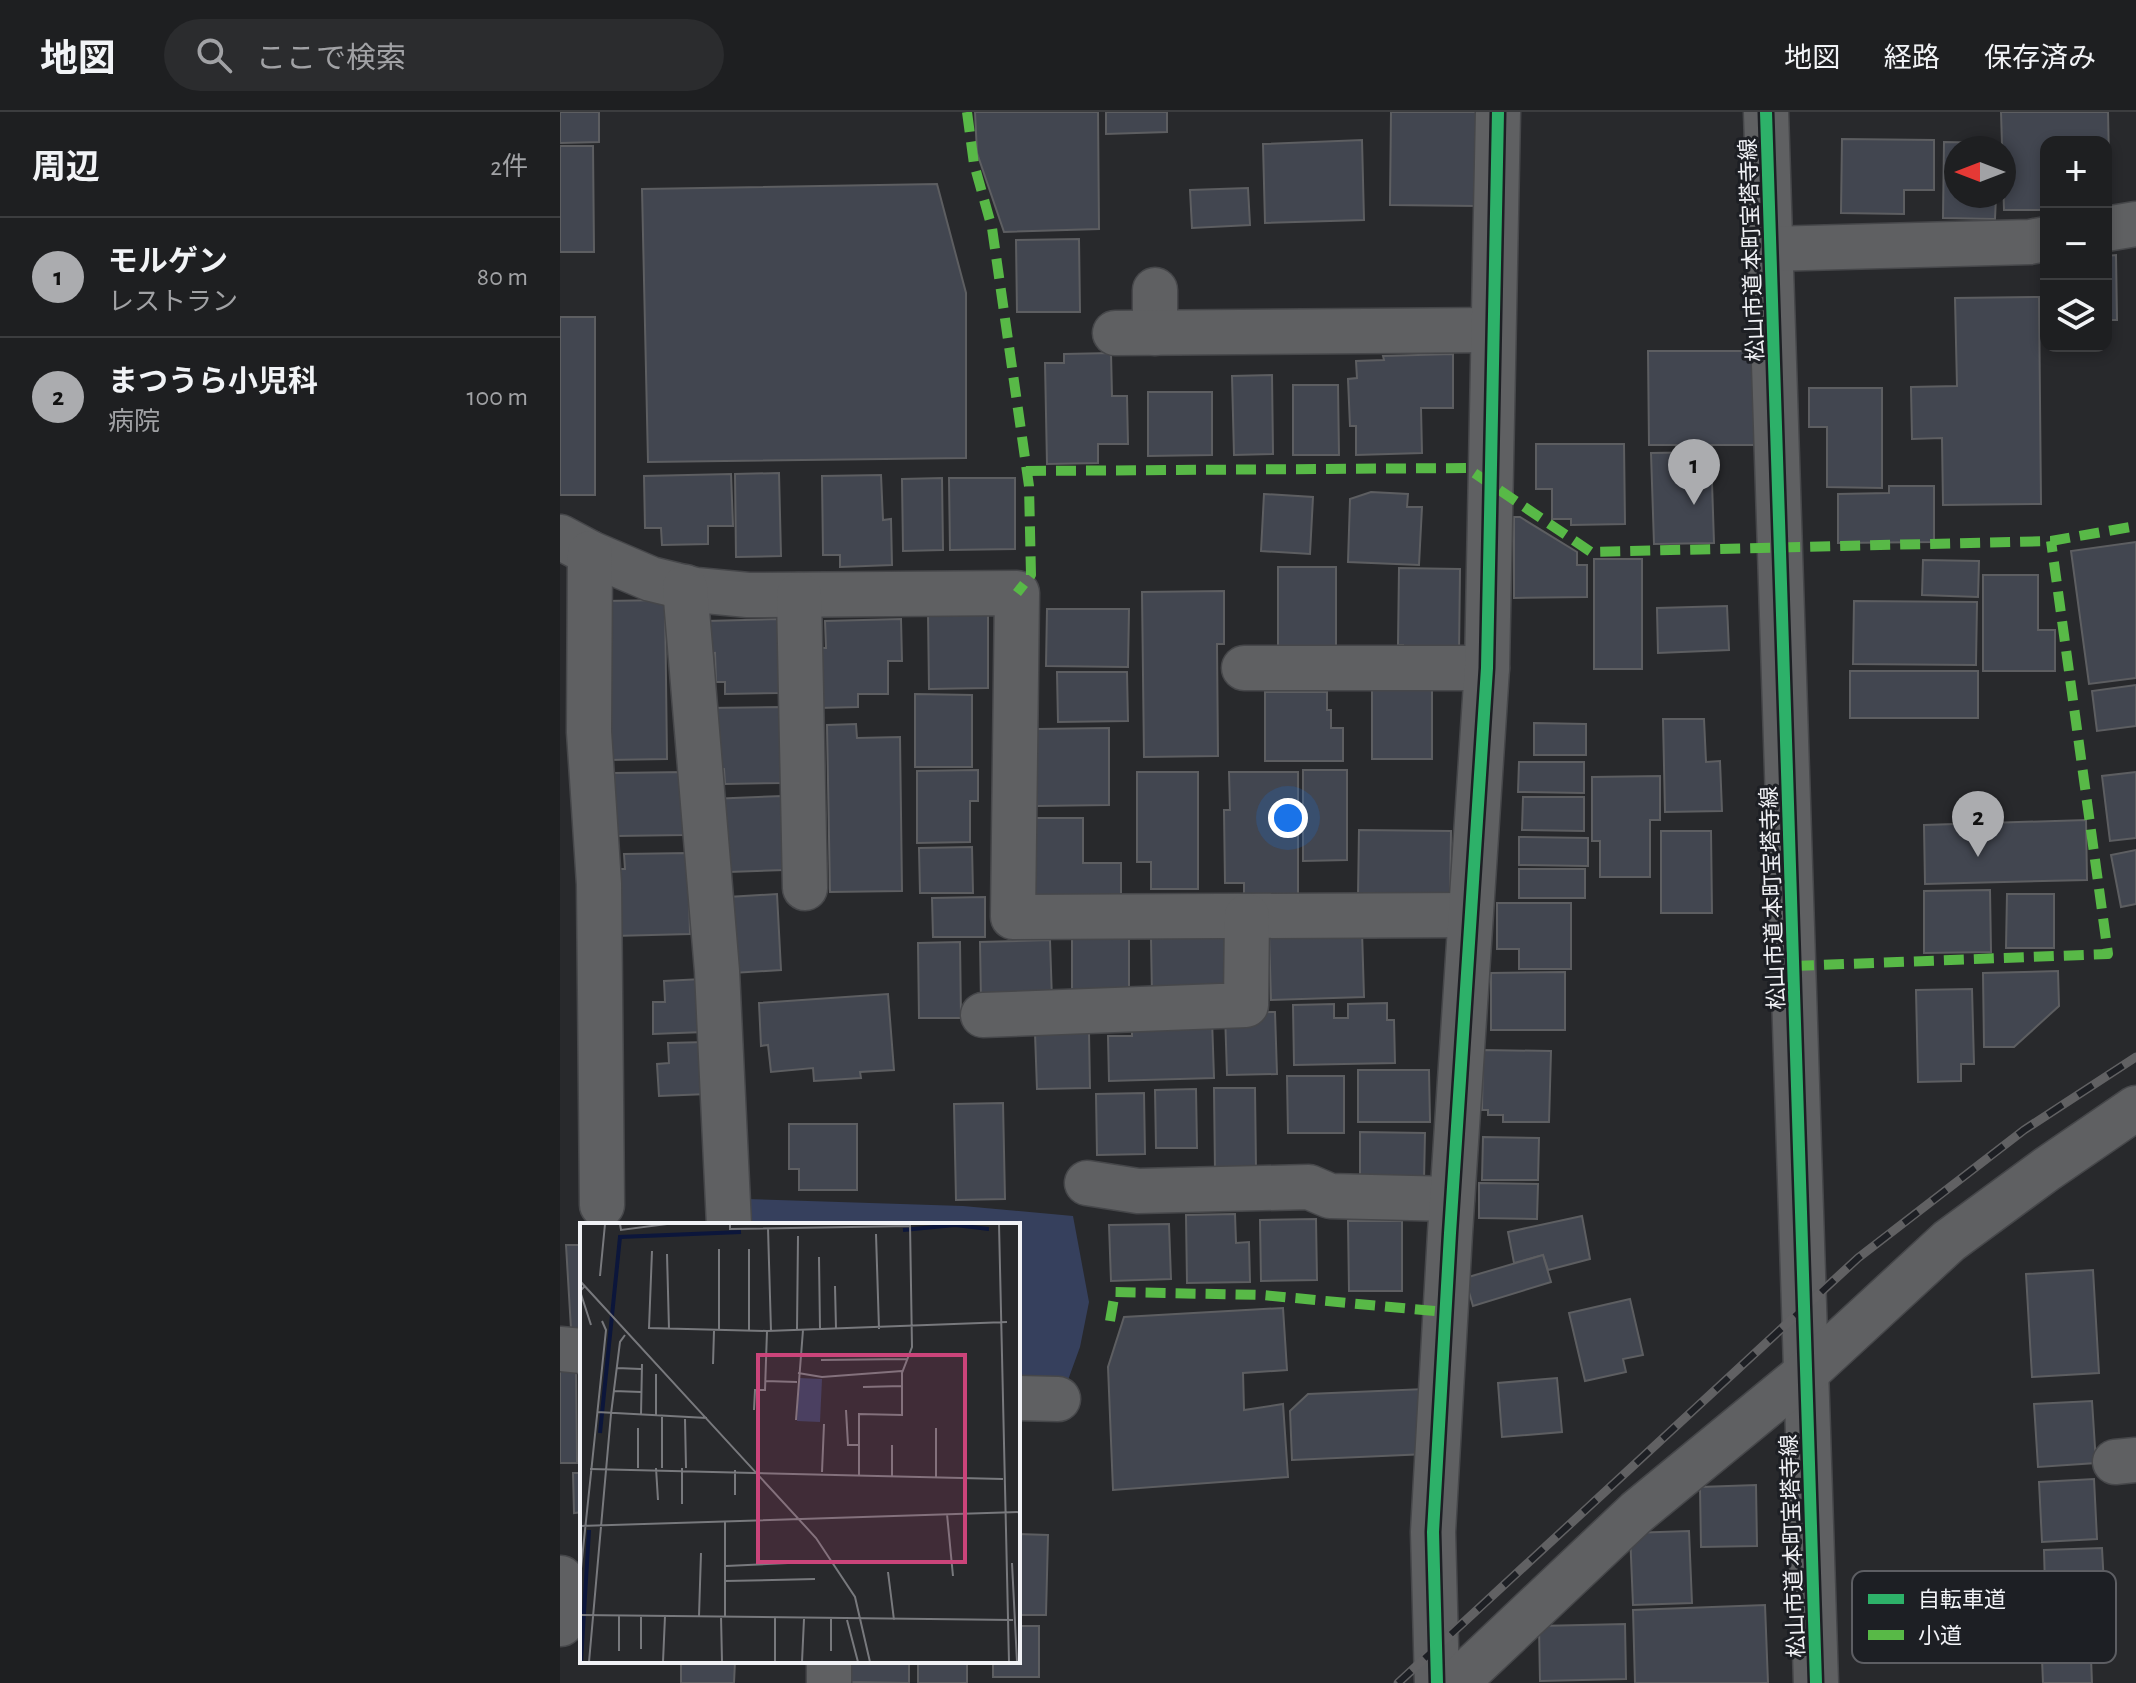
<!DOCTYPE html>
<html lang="ja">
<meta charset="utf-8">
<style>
:root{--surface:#1e1f21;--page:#2b2c2e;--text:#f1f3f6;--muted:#a1a2a5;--line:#3c3d3f;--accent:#abacaf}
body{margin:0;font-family:"Alegreya Sans","Noto Sans JP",sans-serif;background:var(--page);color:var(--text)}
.controls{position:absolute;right:24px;top:24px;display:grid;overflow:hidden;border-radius:16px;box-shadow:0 4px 12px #0003}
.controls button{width:72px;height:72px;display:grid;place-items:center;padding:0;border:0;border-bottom:2px solid var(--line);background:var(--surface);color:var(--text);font:40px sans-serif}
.compass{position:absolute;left:1384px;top:24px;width:72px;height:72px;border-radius:50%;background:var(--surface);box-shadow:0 4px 12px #0003;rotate:270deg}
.you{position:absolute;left:728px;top:706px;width:28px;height:28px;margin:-20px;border:6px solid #fff;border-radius:50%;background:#1a73e8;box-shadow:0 0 0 12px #1a73e833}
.badge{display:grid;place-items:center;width:52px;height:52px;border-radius:50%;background:var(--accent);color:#111;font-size:26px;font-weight:700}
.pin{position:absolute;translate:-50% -66px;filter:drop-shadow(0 2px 4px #0008)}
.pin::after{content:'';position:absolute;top:42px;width:28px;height:24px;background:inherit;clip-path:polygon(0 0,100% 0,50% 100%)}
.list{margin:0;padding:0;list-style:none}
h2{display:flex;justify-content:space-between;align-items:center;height:104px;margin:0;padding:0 32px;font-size:34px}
h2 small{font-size:26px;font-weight:400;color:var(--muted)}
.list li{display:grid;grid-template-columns:52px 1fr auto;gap:24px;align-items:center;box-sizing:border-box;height:120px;padding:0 32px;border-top:2px solid var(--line)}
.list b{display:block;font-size:30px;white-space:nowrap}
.list p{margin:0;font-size:26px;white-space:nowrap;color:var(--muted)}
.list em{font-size:26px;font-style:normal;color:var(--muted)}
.icon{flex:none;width:44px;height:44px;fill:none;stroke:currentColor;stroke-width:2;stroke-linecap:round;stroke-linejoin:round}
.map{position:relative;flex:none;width:1576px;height:1571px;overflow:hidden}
header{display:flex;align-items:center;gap:48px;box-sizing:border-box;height:112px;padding:0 40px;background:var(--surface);border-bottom:2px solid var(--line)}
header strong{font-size:38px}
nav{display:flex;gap:44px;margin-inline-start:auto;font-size:28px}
.search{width:560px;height:72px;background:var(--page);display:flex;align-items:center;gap:20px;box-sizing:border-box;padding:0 28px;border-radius:44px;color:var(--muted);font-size:30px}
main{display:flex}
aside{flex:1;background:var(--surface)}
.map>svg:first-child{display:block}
</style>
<header>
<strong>地図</strong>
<div class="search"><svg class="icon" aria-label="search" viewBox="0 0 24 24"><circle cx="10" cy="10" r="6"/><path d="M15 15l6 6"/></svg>ここで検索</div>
<nav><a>地図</a><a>経路</a><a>保存済み</a></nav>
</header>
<main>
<aside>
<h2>周辺<small>2件</small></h2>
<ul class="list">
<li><span class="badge">1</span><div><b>モルゲン</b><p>レストラン</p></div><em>80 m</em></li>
<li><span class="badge">2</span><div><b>まつうら小児科</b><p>病院</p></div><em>100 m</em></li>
</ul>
</aside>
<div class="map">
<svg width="1576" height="1571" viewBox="0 0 1576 1571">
<rect width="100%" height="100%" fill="#28292c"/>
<!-- green -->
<polygon fill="#36405d" points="185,1087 403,1094 513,1104 529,1190 520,1235 504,1279 458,1278 458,1113 182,1113"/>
<!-- building -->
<g fill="#424650" stroke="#5d5e61" stroke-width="2">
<polygon points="0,0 39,0 39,30 0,31"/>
<polygon points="415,0 538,0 539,117 444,120 417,41"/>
<polygon points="546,0 607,0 607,20 546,22"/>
<polygon points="831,0 918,0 917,94 830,93"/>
<polygon points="1441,0 1548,0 1550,96 1546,97 1546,30 1486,30 1486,98 1444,98"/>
<polygon points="1282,27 1374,28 1374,78 1344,78 1344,102 1281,101"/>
<polygon points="802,28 804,108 705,111 703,32"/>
<polygon points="1384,30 1436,31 1436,36 1396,36 1396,84 1436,84 1435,107 1383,106"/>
<polygon points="0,34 33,34 34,140 0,140"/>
<polygon points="377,72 406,181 406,346 88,350 82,77"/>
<polygon points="688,76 690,113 632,116 630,78"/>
<polygon points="519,127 520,200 457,200 456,128"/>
<polygon points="1556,143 1557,208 1546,208 1546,144"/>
<polygon points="1479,185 1481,392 1383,393 1382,326 1352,327 1351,275 1397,274 1395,186"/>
<rect x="0" y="205" width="35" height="178"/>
<polygon points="1088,239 1196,239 1197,333 1089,333"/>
<polygon points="551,241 552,284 567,284 568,332 538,332 538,351 487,352 485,251 504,251 504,242"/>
<polygon points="893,242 893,296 861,296 862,341 796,343 796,314 790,314 788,267 797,266 796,249 824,248 823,244"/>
<polygon points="712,263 713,342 674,343 672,264"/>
<polygon points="733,273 778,273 779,343 733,343"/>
<polygon points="1249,276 1322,276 1322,376 1267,375 1267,315 1249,315"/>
<polygon points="588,280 652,280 652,343 588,344"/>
<polygon points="976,332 1064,332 1065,412 1011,413 1011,407 992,407 992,377 976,377"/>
<polygon points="1151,340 1154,431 1094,432 1091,341"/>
<polygon points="219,361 221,444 176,445 175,362"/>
<polygon points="171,362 173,414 148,414 148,432 102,433 101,416 85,416 84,364"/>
<polygon points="321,363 323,408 331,407 332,453 280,455 280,443 263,443 262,364"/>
<polygon points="382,366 383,438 343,439 342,367"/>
<polygon points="389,366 455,366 455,437 390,438"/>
<polygon points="1329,374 1374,374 1374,430 1278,431 1278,382 1329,381"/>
<polygon points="811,380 848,382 847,395 862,395 859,453 788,450 790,387"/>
<polygon points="704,382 753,385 750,442 701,439"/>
<polygon points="954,405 960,405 1017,440 1017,453 1027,453 1027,485 954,486"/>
<polygon points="1576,430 1576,566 1529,572 1511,439"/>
<rect x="1034" y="447" width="48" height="110"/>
<polygon points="1363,448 1419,449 1418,485 1362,483"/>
<rect x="718" y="455" width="58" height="88"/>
<polygon points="839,456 900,457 899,544 843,543 843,533 838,533"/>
<polygon points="1423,463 1478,463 1478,518 1495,518 1495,559 1423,559"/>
<polygon points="664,479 664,532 657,532 658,644 584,645 582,480"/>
<polygon points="105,488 107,647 47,648 44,489"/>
<polygon points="1294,489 1417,490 1416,553 1293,552"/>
<polygon points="1167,494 1169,538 1098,541 1097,496"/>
<polygon points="487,497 569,497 568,555 486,554"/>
<polygon points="368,501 428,501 428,576 369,577"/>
<polygon points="219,507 219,581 165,582 165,570 156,570 155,541 147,542 146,509"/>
<polygon points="341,507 342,549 328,549 328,582 298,582 298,595 258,596 257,536 266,536 265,509"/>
<rect x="1290" y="559" width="128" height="47"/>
<polygon points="497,560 567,560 568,609 498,610"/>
<polygon points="1576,573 1576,614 1537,619 1532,579"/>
<rect x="812" y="577" width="60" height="70"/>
<polygon points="705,580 767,580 767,598 771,598 771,616 783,616 783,649 705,649"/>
<polygon points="355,582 412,583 412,655 355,655"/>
<polygon points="222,595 223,671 165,672 164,657 156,657 146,596"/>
<polygon points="1103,607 1144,607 1146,650 1160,649 1162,699 1105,700"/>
<polygon points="974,611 1026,612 1026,643 974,643"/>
<polygon points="296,612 297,626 340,625 342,779 270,780 267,613"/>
<polygon points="549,616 549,693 477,694 476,617"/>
<polygon points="959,650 1024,650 1024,681 958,680"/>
<polygon points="418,658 418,689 410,689 410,730 357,731 357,659"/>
<polygon points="743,658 787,658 787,748 743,749"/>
<polygon points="124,660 125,723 56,724 54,661"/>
<polygon points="577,660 638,660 638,777 591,777 591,750 577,750"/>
<polygon points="669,660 738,660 738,782 684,782 684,771 665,771 664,698 670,698"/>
<polygon points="1576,660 1576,726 1550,729 1542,664"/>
<polygon points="1100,664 1100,708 1090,708 1090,765 1040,765 1040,729 1032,729 1032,665"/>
<polygon points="222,684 224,758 169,760 150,687"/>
<polygon points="963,685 1024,685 1024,719 962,718"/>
<polygon points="466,706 523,706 523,751 561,751 561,787 466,786"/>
<polygon points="1526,708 1527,768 1365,772 1364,713"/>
<polygon points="799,718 891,719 890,784 798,784"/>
<polygon points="1101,719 1151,719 1152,801 1101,801"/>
<polygon points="959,725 1028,726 1028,754 959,753"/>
<polygon points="412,735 413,781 360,781 359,736"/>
<polygon points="1576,738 1576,792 1561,795 1551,743"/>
<polygon points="128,741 130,822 54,824 52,757 65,757 64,742"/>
<rect x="959" y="757" width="66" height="29"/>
<polygon points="1430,778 1431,840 1364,841 1364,779"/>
<polygon points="217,782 221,858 173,861 168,785"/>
<polygon points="1447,782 1494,782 1494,836 1446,836"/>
<polygon points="425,785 425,825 373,825 372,786"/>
<polygon points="937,791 1011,791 1011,857 959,857 959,837 937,837"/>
<polygon points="802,819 804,885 711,888 709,822"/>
<rect x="512" y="821" width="57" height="66"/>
<polygon points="667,824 668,883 592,885 591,826"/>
<polygon points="490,828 492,888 421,890 420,830"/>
<polygon points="400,830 401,906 359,906 358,831"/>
<polygon points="1498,859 1499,894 1454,935 1424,935 1423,861"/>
<polygon points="1005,860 1005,918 931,918 931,861"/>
<polygon points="142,867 144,920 93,922 93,890 105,890 104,869"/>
<polygon points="1412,877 1414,952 1401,952 1401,969 1358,970 1356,878"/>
<polygon points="328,882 334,958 300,960 301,966 254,969 253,956 211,960 208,933 201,934 199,891"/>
<polygon points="827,891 827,908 834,908 835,951 734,953 733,893 774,892 774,906 788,906 788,892"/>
<polygon points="715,900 717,962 667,963 665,901"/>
<polygon points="652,907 654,966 549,969 548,924 572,924 572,909"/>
<polygon points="529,920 530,976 477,977 475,921"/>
<polygon points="146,930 148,982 99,984 97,952 109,951 108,931"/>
<polygon points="923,938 991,939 989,1010 943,1010 943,1003 928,1003 928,998 922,998"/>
<polygon points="798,958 869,958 870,1010 798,1010"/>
<polygon points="727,964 784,964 784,1021 728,1021"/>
<polygon points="654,976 695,976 696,1059 655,1060"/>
<polygon points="636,977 637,1036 596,1036 595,978"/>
<polygon points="584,981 585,1042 537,1043 536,982"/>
<polygon points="443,991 445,1087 396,1088 394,992"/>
<polygon points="229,1012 297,1012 297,1078 239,1078 239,1057 229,1057"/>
<polygon points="800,1020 865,1021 864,1069 800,1068"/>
<polygon points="923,1025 979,1026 978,1068 922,1068"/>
<polygon points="919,1071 978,1072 977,1107 919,1106"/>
<polygon points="675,1102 676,1131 689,1130 690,1170 627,1171 626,1103"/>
<polygon points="1022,1104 1030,1147 988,1158 983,1143 954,1151 948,1120"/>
<polygon points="756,1107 757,1168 701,1169 700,1108"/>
<polygon points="788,1109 842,1109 842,1179 789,1179"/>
<polygon points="609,1112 611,1167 551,1169 549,1113"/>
<polygon points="6,1133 22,1133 22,1216 11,1217"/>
<polygon points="983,1143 991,1170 913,1194 905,1166"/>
<polygon points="1533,1158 1539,1261 1472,1265 1466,1162"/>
<polygon points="1070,1187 1083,1243 1063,1247 1066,1260 1025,1269 1009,1201"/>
<polygon points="723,1196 727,1258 683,1261 684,1298 723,1292 728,1365 553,1378 548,1255 564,1205"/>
<polygon points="0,1247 16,1247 17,1351 0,1351"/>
<polygon points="997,1266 1002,1320 942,1325 938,1271"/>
<polygon points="865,1277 867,1342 732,1348 730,1299 748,1282"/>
<polygon points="1532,1289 1536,1351 1478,1355 1474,1292"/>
<polygon points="13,1361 22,1361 22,1400 14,1401"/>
<polygon points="1534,1367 1537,1427 1482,1430 1479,1370"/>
<polygon points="1196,1373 1197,1434 1141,1435 1140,1375"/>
<polygon points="1129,1419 1132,1491 1073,1493 1070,1421"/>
<polygon points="458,1422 488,1423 486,1503 458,1503"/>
<polygon points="1542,1436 1544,1473 1485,1475 1484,1438"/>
<polygon points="1205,1493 1208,1571 1075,1571 1073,1498"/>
<polygon points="1065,1512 1066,1567 980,1569 979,1514"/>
<polygon points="458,1514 479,1514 479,1565 433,1565 433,1550 424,1549 458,1549"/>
<polygon points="1531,1546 1532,1571 1483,1571 1482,1547"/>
<polygon points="121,1549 175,1549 174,1571 121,1571"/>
<polygon points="285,1549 349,1549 349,1571 284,1570"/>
<rect x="358" y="1549" width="49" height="22"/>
</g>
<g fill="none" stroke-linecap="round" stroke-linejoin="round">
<!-- street casing -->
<g stroke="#46474a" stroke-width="47">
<g id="street">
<polyline points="1206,0 1256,1571"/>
<polyline points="1546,117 1576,112"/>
<polyline points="1211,137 1470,130 1486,127"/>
<polyline points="595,178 595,221"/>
<polyline points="555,221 933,218"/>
<polyline points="0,425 30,441 91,467 136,478 188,483 457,481 453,805 910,803"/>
<polyline points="30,441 29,620 39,772 42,1093"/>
<polyline points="125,475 157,859 169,1113"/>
<polyline points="239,483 245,776"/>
<polyline points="684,556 927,556"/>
<polyline points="423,903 686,893 687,804"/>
<polyline points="527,1071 578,1079 749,1075 770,1084 892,1087"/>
<polyline points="0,1237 22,1239"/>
<polyline points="458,1286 498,1287"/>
<polyline points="1555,1350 1576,1348"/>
<polyline points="1,1466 1,1512"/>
<polyline points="269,1571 269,1549"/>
<polyline points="877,1571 873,1420 890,1121 927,556 938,0"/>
<polyline points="896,1571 1077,1400 1247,1260 1389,1129 1487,1057 1576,996"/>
</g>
</g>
<!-- street -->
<use href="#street" stroke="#5f6062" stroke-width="44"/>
<!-- rail casing -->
<g stroke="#616163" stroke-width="9">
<polyline id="rail" points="838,1571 1298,1146 1464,1018 1576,945"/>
</g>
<!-- rail -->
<use href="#rail" stroke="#1d1f24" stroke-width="6" stroke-dasharray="18" stroke-linecap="butt"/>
<!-- quiet -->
<g stroke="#58b947" stroke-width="10" stroke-dasharray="20 10" stroke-linecap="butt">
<polyline points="407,0 414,52 432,116 469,374 471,463 457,481"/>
<polyline points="466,359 907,356 1031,440 1491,429 1576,414"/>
<polyline points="1234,854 1548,842 1491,429"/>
<polyline points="550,1209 555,1180 702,1183 885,1200"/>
</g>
<!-- cycleway casing -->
<g stroke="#1d1f24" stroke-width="17">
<g id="cycleway">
<polyline points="1206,0 1256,1571"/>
<polyline points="877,1571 873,1420 890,1121 927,556 938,0"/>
</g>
</g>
<!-- cycleway -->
<use href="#cycleway" stroke="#2db169" stroke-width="12"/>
</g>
<g text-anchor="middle" stroke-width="6" stroke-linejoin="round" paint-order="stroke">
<!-- street labels -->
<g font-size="22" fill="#f1f2f6" stroke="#1d1f24">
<text transform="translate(1191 138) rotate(-92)" y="8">松山市道 本町宝塔寺線</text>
<text transform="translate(1212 786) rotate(-92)" y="8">松山市道 本町宝塔寺線</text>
<text transform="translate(1232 1434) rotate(-92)" y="8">松山市道 本町宝塔寺線</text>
</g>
</g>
<!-- overview -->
<g transform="translate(20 1111)">
<rect width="440" height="440" fill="#28292c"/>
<path d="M219,155l23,1 -2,43 -23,-1z" fill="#36405d"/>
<path fill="none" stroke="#0c163b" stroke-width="4" d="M323,7l52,-5 34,4M20,210l20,-196 121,-5M1,439l8,-132"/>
<path fill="none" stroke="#78797d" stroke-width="2" d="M40,1l1,6 46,-6M150,1v5l180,-3M419,1l10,438M188,5l3,103M296,11l3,95M72,28l-3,77 118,3 240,-9M87,31l2,75M239,34l1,72M20,53l5,-52M0,58l236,257 39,59 15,65M5,63l-5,5 11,34M255,63l1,43M217,107l1,-94M139,108v-82M169,108v-82M241,137l86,-1M133,141l1,-33M37,145l24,1M218,150l24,4 80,-6M76,151v42M185,158l32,1M283,164l39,-1M34,168l27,1M174,187l1,-20h10l2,-59M266,187l2,35h11M17,189l110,6M61,192l1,-51M82,194v51M105,196l1,49M216,197l7,-90M356,205v50M312,222v32M58,245v-40M76,245l2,32M10,246l413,10M155,247v25M242,249l2,-48M279,252v-61l43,1v-42l10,-26 -2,-123M102,281v-36M367,291l6,62M0,303l440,-14M432,340l5,99M146,343l62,-3M308,349l6,48M0,355l26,-248 -4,-9M145,358l90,-2M0,392l433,5M39,392v36M119,393l2,-63M141,393l1,46M145,393v-95M195,394v45M267,397l11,42M61,426v-34M251,428v-32M9,439l22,-248 9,-72 5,-7M83,439l2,-46M222,439l2,-43"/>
<path fill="#cb447a" fill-opacity="0.15" stroke="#cb447a" stroke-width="4" d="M178,132h207v207h-207z"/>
<rect width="440" height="440" fill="none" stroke="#f1f2f6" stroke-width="4"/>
</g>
<!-- legend -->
<rect x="1292" y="1459" width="264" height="92" rx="12" fill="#1d1f24" stroke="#5d5e63" stroke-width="2"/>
<rect x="1308" y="1482" width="36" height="10" fill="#2db169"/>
<rect x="1308" y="1518" width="36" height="10" fill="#58b947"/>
<g font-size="22" fill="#f1f2f6">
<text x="1358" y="1495">自転車道</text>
<text x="1358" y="1531">小道</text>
</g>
</svg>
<div class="controls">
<button>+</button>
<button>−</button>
<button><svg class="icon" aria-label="layers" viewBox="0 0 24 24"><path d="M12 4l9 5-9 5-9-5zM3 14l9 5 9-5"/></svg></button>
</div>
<svg class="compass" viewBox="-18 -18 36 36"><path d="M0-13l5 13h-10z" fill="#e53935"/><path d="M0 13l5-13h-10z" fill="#a1a2a5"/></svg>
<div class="you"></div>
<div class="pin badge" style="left:1134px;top:393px">1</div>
<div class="pin badge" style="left:1418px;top:745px">2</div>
</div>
</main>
